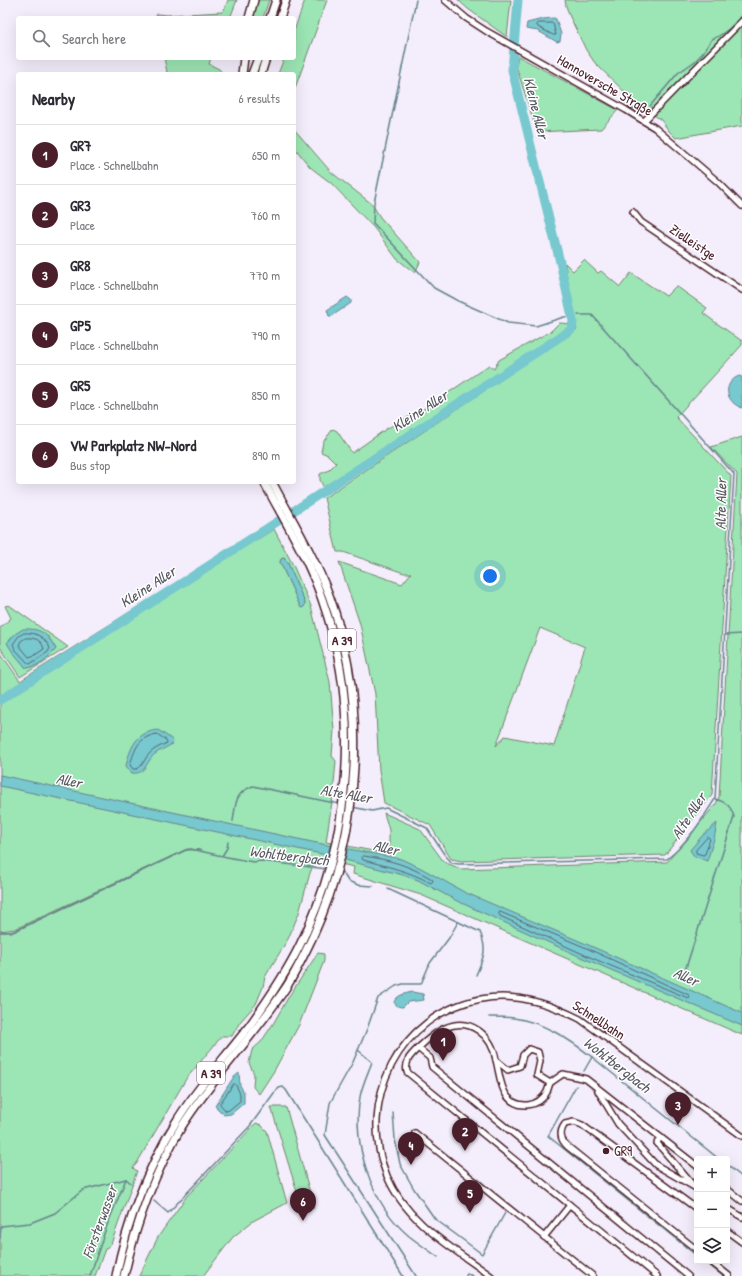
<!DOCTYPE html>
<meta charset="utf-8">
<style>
:root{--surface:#fff;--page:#f7f7f7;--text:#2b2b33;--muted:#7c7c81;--line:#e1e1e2;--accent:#4a1f2b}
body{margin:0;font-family:"Patrick Hand",sans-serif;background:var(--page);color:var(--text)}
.controls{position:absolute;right:12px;bottom:12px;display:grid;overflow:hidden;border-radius:4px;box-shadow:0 4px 16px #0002}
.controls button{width:36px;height:36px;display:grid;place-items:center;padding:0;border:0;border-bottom:1px solid var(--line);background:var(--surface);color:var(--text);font:20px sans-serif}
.you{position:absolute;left:490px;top:576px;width:14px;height:14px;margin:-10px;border:3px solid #fff;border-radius:50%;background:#1a73e8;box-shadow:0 0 0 6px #1a73e833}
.badge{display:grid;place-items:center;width:26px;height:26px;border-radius:50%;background:var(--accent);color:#fff;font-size:13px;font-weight:700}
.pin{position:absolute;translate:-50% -33px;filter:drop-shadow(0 1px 2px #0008)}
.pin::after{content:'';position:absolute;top:21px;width:14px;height:12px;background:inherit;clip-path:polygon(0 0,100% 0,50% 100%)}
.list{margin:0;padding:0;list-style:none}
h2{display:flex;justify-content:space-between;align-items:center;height:52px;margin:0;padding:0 16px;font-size:17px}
h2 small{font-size:13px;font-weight:400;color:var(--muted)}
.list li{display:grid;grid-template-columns:26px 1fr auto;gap:12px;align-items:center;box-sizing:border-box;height:60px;padding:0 16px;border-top:1px solid var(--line)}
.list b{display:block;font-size:15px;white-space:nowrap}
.list p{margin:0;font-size:13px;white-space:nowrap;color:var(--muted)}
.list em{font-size:13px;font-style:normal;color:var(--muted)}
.icon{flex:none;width:22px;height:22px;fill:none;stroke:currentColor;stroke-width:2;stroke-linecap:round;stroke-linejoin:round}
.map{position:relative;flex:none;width:742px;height:1276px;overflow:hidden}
.search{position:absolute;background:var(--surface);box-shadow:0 4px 16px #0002;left:16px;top:16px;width:280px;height:44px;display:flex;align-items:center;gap:10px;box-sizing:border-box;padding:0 14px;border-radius:4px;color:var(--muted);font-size:15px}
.panel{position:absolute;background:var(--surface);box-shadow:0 4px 16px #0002;left:16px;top:72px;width:280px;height:412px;border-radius:4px}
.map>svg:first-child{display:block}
</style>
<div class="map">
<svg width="742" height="1276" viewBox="0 0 742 1276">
<rect width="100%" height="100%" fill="#f4edfb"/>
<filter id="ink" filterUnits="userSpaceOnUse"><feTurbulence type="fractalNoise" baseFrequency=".025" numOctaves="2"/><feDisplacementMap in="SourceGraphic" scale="8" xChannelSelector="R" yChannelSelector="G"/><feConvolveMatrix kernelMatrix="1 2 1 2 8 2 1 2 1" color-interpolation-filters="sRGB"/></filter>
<g filter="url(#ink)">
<!-- green -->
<g fill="#9ce5b4" stroke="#738270" fill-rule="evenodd">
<polygon points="228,0 237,0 230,18 155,18 157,14 167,15 223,12"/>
<polygon points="257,0 269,0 263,18 252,18"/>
<polygon points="305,0 327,0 294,91 294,74 278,74 284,58 294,58 294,31"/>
<polygon points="458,0 511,0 507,37 468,9"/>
<polygon points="565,0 742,0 742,126 676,138 669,131 661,120 634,101 595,63 586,50 570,17 566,6"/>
<polygon points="518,56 618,110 601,129 537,132 516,66"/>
<polygon points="164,58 211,58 209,64 219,69 223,74 165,74 167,72"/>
<polygon points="294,129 331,172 372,204 380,217 420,262 415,273 397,259 374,228 331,183 310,167 294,147"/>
<path d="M584,260l14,13 3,-2 19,16 11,-14 35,23 10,-10 31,22 -4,5 12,9 27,19v4l-66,72 55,59 -19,319 -47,60 -203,6 -11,-2 -21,-34 -46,-22 -5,-33 -4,-76 -15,-70 -21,-62 63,22 9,-11h-7l-61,-21h-6l-13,-54 253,-169 -5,-11 -7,-55 8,8zM540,628l45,19 -31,99 -49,-10 -9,10z"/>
<polygon points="559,323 573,324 324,488 320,480 320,474 329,470 336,463 328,455 321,452 323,442 333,429 337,431 352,453 386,429 429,406 489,365 494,369 499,360 551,331"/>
<path d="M742,437v598l-321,-140 -68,-21 1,-7 -35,-8 -6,7 -3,7 -11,40 -11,26 -23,38 -2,10 -7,17 -16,18 -8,14h-10l-36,43 -49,84 -4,5 4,3 -26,73 -6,5 -10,27h-95v-344l13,-1 173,-81h14l-13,-1 -172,80 -15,2v-279l20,29 235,-148 3,6 16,-10 19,36 18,41 19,76 4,48 -2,26 4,5 -3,34 -7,47 63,12v-24l-5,-17 36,16 24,33 17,7 206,-7 49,-58 3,-7 18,-323 -26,-27zM284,558l3,3 18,42 -5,3 -20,-44 1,-3z"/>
<path d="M9,605l59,42 -48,30 -20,-30v-19l11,-10 -6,-12zM48,636l8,13c-7,8 -19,18 -30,19l-3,-5z"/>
<polygon points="318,953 324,954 324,961 299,1025 274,1071 259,1094 253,1087 254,1074 249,1063 252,1050 261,1042 273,1024 289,996"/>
<polygon points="271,1107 286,1107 314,1207 304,1208 301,1205"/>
<polygon points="256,1123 261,1125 267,1131 287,1203 253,1221 233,1237 203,1276 139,1276 158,1237 186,1197"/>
</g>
<!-- water -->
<g fill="#77c8cf" stroke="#65848d">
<polygon points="554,18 556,19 561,34 560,41 557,42 538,31 526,29 527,23 543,19"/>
<polygon points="347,297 351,300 351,303 332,316 329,316 327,310"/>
<path d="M739,376l3,1v31c-17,-6 -20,-25 -3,-32z"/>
<polygon points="283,558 287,561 305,603 304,607 301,608 300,606 280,562 281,559"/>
<path d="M23,629c19,-1 24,5 33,20 -7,8 -19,19 -30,19l-14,-17 -5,-8 8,-9z"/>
<path d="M158,730l12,8 3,3 -1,3c-6,4 -12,6 -17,10 -9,7 -9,21 -23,19l-6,-7c4,-18 10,-34 32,-36z"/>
<polygon points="0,775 312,842 401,859 421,868 464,892 584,943 742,1013 742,1026 583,958 457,901 418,880 403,875 326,855 0,786"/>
<polygon points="717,823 714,839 707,861 694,856 690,850 702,836"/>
<path d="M412,992l11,2 1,6 -16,2 -5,5c-4,0 -7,-1 -9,-5 3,-7 10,-8 18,-10z"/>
<polygon points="239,1073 240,1085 244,1093 244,1103 231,1114 224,1115 215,1106 233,1078"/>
</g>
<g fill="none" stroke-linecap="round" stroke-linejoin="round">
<!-- shore -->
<g stroke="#5c636d" stroke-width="1">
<polygon points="539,23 553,23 556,35 553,35 538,27 537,25"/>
<path d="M24,633c13,-1 20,4 26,15l-2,4 -18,12 -2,-1 -13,-14 -2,-5 5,-7z"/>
<path d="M26,638c8,-1 16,2 18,11l-9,6 -6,2 -10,-12 2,-4z"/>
<path d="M157,734l9,6 1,3c-6,3 -12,5 -17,10 -6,5 -8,18 -17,16l-3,-4c5,-16 8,-28 27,-31z"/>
<polygon points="708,837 710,839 705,854 703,855 696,853 696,850"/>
<path d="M364,856c27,4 44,9 68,23l1,2 -2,2c-22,-12 -45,-17 -68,-23l-1,-2z"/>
<polygon points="500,912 582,946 689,995 690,997 688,998 585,955 500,916 499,914"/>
<polygon points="234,1084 236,1085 240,1094 240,1101 229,1110 226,1111 220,1104"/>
</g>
<!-- stream -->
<g stroke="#65848d" stroke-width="1.5">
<polyline points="416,0 374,203 373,223 434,288 458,301 508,323 536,326 564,317 572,317"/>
<polyline points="650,106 678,73 694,62 702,54 712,39 719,36 730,28 742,16"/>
<polyline points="631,107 638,111 642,111"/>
<polyline points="725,635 742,634"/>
<path d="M352,807l20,4 14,-3 41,20 17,26 8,9 7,1 208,-5c21,-16 34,-38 48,-60l19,-325 -142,-159h-14"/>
<path d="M233,821c3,-17 1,-28 20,-35l86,18"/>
<polyline points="222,856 253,862 261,861 327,869"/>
<polyline points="339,872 343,873 348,881 358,885 373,886"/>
<path d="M388,889l92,43c8,19 3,26 -4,43"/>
<polyline points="0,932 13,932 186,850 191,849 222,856 227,848 228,842"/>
<path d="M684,974l50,-157c-3,-11 -8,-15 -19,-18"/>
<path d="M489,1017c8,0 17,0 25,1 29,4 55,21 78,39l127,102"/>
<path d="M358,1050l14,12c-4,11 -10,23 -12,35 -8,47 11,107 49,139 9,7 19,14 29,21"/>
<polyline points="584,1071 592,1057"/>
<polyline points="576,1086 548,1136 697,1256"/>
<polyline points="393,1113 395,1139 400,1164 414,1189 435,1219 482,1254 505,1213"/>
<polyline points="727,1165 742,1177"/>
<polyline points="126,1179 131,1183"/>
<polyline points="154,1201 168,1213 250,1126 274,1093 279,1088 283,1087 286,1090 403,1276"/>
<polyline points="0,1238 1,1226 30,1223 55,1213 83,1190 126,1179"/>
<polyline points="704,1261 723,1276"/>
<polyline points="90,1276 106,1228 126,1179"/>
<polyline points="416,1276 325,1135 330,1103 353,1062 367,1029 378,998 396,986 403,984 421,984 430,963 449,938 458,922"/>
<polyline points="466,1276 467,1273 472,1276"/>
</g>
<!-- river -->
<polyline stroke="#77c8cf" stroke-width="9" points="0,700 266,529 572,329 573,321 560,262 512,70 518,0"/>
<!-- minor casing -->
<g stroke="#4a1f2b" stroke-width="8">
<g id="minor">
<polyline points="445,0 466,18 486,31 626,110 655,128 718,182 742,206"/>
<polyline points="644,121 742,21"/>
<polyline points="633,212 641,222 742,290"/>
<polyline points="418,1048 430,1058 432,1067 688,1276"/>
<path d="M496,1060c3,11 4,27 11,36 11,14 32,11 40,-4 1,-3 2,-6 3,-9"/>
<polyline points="598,1091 618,1124 656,1165 696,1188"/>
<polyline points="415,1133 593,1276"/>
<polyline points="660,1137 657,1143 692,1184"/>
<polyline points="727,1189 742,1201"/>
<polyline points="727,1208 742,1217"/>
<path d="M697,1209l-115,-84 -8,-3 -9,2c-6,8 -5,15 2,22l130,104"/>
<polyline points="727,1231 742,1242"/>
<polyline points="544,1237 570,1205"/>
<polyline points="710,1261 729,1276"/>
<path d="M491,1276c-38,-28 -85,-54 -104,-100 -31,-75 12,-162 94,-177 34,-7 68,4 99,20l162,117"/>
<path d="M657,1276l-250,-204c-1,-4 0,-10 2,-14 6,-8 27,-27 36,-30 25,-11 47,7 51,32l12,10 12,-4 3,-11 6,-6 9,3 2,9 -3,14 13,8 13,-9 23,5 111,87"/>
</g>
</g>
<!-- highway casing -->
<g stroke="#4a1f2b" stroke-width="10">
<g id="highway">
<polyline points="249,18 254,0"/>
<polyline points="270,18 276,0"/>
<polyline points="280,18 286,0"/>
<polyline points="242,74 244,58"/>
<polyline points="252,74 258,58"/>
<polyline points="261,74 266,58"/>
<path d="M116,1276c11,-54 31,-107 60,-154 21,-35 50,-65 74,-97 18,-25 35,-50 49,-78 53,-106 63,-235 23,-348 -14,-41 -38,-79 -58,-117"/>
<path d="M124,1276c12,-53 30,-103 58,-150 31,-49 73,-91 105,-140 10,-16 18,-33 26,-50 48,-105 56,-232 16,-341 -15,-39 -37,-75 -57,-113"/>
</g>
</g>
<!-- minor -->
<use href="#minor" stroke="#fff" stroke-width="5"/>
<!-- highway -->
<use href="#highway" stroke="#fff" stroke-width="7"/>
</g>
</g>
<!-- markers -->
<circle fill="#4a1f2b" stroke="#fff" stroke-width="1.5" cx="606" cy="1151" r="4"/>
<g text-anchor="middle" stroke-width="3" stroke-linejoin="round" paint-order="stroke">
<!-- shield labels -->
<g fill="#fff" stroke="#80626b" stroke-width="1">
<rect x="328" y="629" width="28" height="22" rx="3"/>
<rect x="197" y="1062" width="28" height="22" rx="3"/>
</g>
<g font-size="13" font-weight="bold" fill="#4a1f2b">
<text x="342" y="645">A 39</text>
<text x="211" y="1078">A 39</text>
</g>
<!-- street labels -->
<g font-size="14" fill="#4a1f2b" stroke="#fff">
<text transform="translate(605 85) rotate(30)" y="5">Hannoversche Straße</text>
<text transform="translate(693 242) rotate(34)" y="5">Zielleistge</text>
<text transform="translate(599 1020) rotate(33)" y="5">Schnellbahn</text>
</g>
<!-- poi labels -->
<g font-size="14" fill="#4a1f2b" stroke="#fff" text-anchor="start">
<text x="614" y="1156">GR9</text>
</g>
<!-- water labels -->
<g font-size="15" font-style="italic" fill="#5a5a64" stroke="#fff">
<text transform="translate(536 108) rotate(76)" y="5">Kleine Aller</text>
<text transform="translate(420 411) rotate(-33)" y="5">Kleine Aller</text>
<text transform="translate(721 504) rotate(-89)" y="5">Alte Aller</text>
<text transform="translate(148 587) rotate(-33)" y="5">Kleine Aller</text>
<text transform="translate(69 781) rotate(12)" y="5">Aller</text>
<text transform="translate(346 794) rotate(10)" y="5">Alte Aller</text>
<text transform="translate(689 816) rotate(-57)" y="5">Alte Aller</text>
<text transform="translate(386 848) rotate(14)" y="5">Aller</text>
<text transform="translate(289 856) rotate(7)" y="5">Wohltbergbach</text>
<text transform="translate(686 977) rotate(24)" y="5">Aller</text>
<text transform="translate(617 1065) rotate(38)" y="5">Wohltbergbach</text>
<text transform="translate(100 1222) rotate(-70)" y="5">Försterwasser</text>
</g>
</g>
</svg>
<div class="controls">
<button>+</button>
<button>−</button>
<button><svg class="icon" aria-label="layers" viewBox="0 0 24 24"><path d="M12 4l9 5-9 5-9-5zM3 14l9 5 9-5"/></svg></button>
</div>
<div class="you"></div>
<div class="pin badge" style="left:443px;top:1061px">1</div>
<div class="pin badge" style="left:465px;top:1151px">2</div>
<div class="pin badge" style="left:678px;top:1125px">3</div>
<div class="pin badge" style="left:411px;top:1165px">4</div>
<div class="pin badge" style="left:470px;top:1213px">5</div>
<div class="pin badge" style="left:303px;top:1221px">6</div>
<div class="search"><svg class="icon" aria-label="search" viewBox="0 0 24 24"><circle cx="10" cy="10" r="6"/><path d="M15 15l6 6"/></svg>Search here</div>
<section class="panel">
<h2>Nearby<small>6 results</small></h2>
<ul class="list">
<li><span class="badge">1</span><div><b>GR7</b><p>Place · Schnellbahn</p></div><em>650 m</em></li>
<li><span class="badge">2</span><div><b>GR3</b><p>Place</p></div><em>760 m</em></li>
<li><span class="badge">3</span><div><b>GR8</b><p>Place · Schnellbahn</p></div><em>770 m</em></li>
<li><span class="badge">4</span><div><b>GP5</b><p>Place · Schnellbahn</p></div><em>790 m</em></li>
<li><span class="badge">5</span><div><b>GR5</b><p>Place · Schnellbahn</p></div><em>850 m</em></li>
<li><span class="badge">6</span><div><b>VW Parkplatz NW-Nord</b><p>Bus stop</p></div><em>890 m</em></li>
</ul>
</section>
</div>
